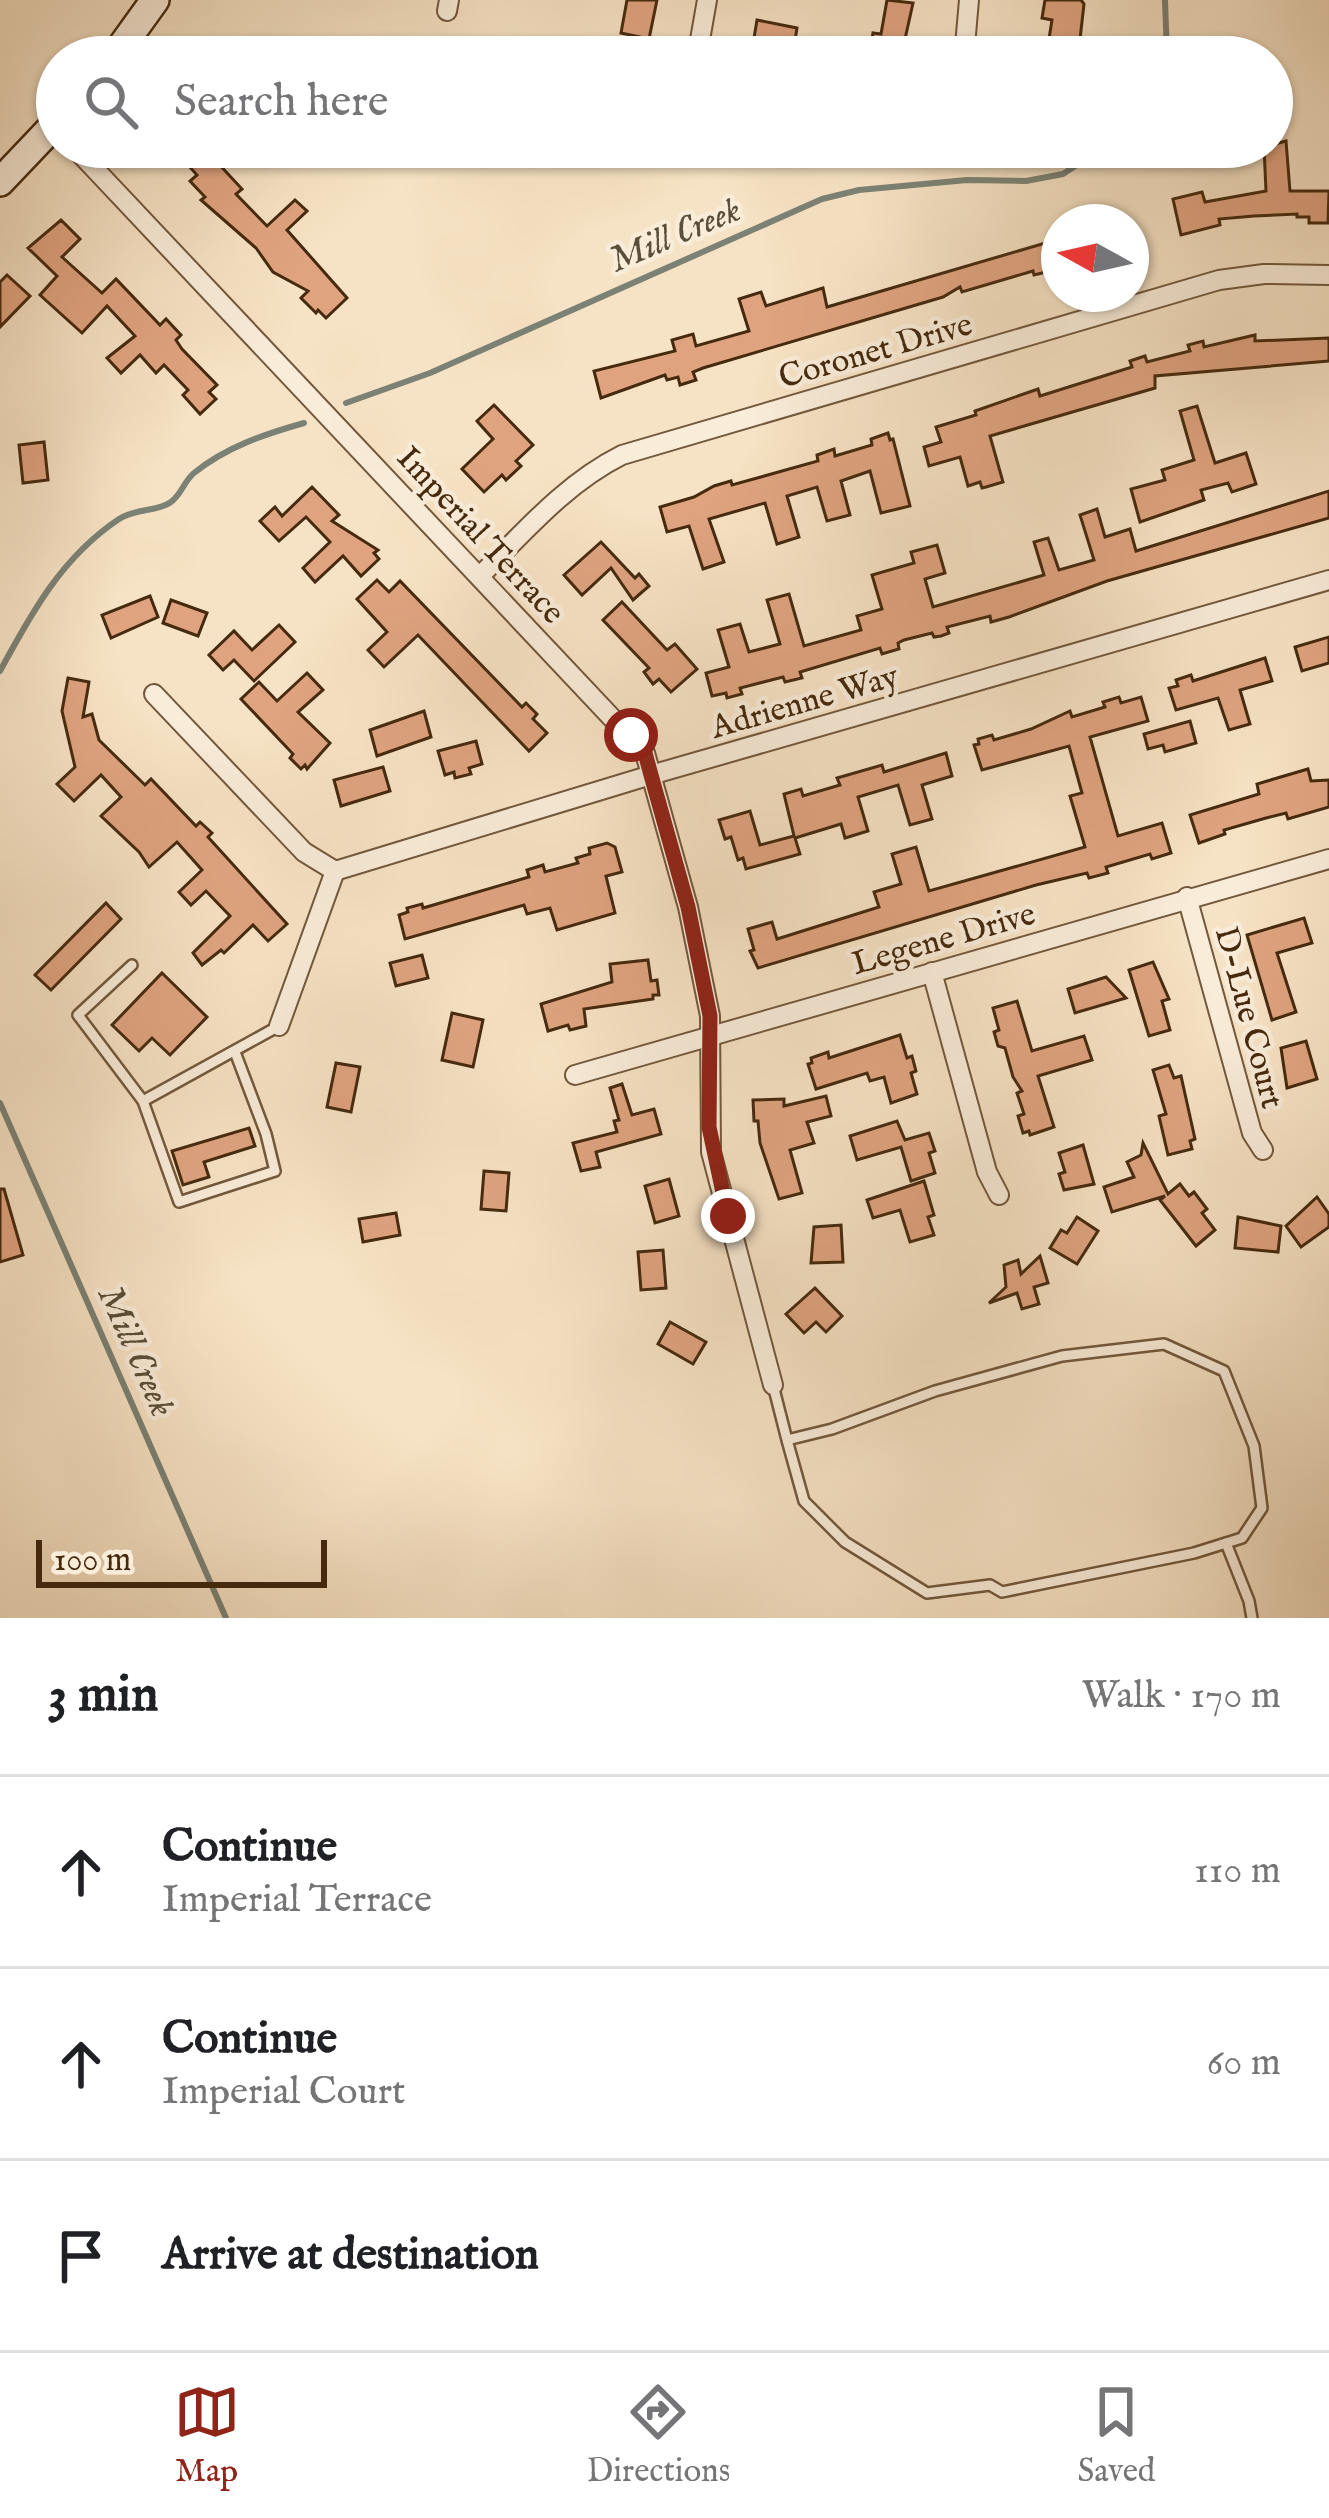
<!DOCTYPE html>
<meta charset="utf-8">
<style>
:root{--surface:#fff;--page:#f2f2f2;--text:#202124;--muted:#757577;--line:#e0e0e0;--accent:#8f2418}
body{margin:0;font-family:"IM FELL English",serif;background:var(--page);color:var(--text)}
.compass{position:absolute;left:1041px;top:204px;width:108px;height:108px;border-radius:50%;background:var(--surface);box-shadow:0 3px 9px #0004;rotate:278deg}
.scale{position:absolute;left:36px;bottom:30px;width:291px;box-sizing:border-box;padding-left:12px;border:6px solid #462a0e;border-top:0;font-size:33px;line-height:42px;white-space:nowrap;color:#462a0e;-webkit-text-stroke:9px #f9ecd9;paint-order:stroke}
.stop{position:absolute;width:36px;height:36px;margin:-27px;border:9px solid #8f2418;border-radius:50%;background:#fff}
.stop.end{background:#8f2418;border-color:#fff;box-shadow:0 3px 12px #0008}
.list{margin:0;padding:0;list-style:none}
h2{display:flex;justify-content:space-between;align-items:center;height:156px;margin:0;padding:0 48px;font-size:51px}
h2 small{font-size:39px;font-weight:400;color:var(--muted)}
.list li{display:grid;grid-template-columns:78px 1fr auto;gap:36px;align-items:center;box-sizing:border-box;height:192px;padding:0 48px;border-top:3px solid var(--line)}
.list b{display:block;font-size:45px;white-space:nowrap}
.list p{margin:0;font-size:39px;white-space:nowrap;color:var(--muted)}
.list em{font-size:39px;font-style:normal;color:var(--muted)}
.icon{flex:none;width:66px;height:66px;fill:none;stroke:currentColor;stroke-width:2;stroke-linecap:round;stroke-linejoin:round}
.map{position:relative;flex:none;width:1329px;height:1618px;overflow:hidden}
.search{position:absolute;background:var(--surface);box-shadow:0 3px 9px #0004;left:36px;right:36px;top:36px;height:132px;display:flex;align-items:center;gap:30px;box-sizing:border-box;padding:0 42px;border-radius:66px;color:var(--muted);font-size:45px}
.sheet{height:732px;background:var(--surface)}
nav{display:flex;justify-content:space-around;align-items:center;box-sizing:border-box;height:168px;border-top:3px solid var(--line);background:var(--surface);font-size:33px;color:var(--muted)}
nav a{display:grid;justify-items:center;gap:6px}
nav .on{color:var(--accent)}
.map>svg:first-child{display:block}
</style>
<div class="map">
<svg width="1329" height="1618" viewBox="0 0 1329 1618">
<rect width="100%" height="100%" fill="#f6e2c4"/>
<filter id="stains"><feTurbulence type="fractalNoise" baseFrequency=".00167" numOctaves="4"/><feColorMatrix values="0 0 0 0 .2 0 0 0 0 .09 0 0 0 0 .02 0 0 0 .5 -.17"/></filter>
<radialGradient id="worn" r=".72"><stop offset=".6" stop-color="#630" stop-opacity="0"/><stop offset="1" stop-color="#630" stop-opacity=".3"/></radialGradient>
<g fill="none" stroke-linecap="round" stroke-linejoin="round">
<!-- stream -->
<g stroke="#7b8275" stroke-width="6">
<polyline points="1165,0 1167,57"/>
<polyline points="346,403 430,373 822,199 859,190 967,180 1026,181 1063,174 1104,147"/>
<path d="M0,671c32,-59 62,-114 119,-152 17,-11 38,-7 52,-17 11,-8 13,-21 23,-29 32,-26 71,-39 110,-50"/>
<polyline points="0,1103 226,1618"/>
</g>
</g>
<!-- building -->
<g fill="#dfa380" stroke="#462a0e" stroke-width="3">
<polygon points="627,0 657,0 649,39 621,33"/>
<polygon points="887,0 913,3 901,57 869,57 873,33 881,34"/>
<polygon points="1045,0 1081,0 1084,4 1078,57 1051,57 1053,46 1048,45 1052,20 1042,18"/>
<polygon points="757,20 797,28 793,53 779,50 778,55 752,50"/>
<polygon points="1286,141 1290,191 1329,191 1328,223 1309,223 1309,217 1297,217 1297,214 1254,216 1219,219 1220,225 1181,235 1173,199 1202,192 1205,202 1266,191 1264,147"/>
<polygon points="172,147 203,147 242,189 236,194 267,226 295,200 307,211 287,230 347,298 326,318 318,310 316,313 301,298 308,291 273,272 256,248 201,200 205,197 190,181 197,175"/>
<polygon points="61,220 80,239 62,257 102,293 116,279 160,325 166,319 181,335 176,340 182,349 217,385 209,392 216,399 200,414 183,395 188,390 164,365 156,373 140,355 121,373 107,358 135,336 107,306 82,333 40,295 57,276 28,248"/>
<polygon points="1059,239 1059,262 1042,273 1034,275 1033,271 962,292 960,287 943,297 703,368 693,372 696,380 680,385 678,377 667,380 665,375 601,398 594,371 675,351 672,340 693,334 696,346 749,331 739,299 761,292 766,306 823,288 827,307"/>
<polygon points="7,275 30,296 0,327 0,282"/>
<polygon points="1255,335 1255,341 1329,338 1329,361 1155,376 1155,388 990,436 1003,482 986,487 982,488 980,482 968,486 960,457 929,466 924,447 941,442 936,427 976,415 975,411 1038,389 1040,396 1132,367 1130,361 1145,356 1147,362 1190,351 1188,345 1203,341 1204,347"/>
<polygon points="494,405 533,445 516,461 521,466 506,480 502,475 484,492 462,469 493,439 477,421"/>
<polygon points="1197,406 1215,463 1246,453 1256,484 1232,492 1228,483 1201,490 1204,500 1140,522 1131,489 1165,480 1162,470 1194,460 1180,411"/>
<polygon points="888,433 890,440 893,439 910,506 881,513 870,471 841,481 850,515 827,521 817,487 787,496 799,537 777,544 765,503 709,519 724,562 703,569 689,526 667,532 660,507 694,497 714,486 731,481 732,485 818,461 817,455 834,449 835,456 872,445 871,439"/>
<polygon points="44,442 48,480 23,483 19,445"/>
<polygon points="312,487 339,515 332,521 378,550 374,553 379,559 361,576 343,556 315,582 303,568 330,542 306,517 279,541 260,521 275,507 282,516"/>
<polygon points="1329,491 1329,518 1107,581 1009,617 991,622 990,616 947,627 949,633 941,636 934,637 932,633 904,640 898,643 899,649 882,654 880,648 800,672 802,678 785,682 783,677 740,688 742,694 727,698 726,693 712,696 706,673 729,667 718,630 740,624 749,652 780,644 767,600 789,594 804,646 861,630 857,616 882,609 872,575 914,563 911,552 937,545 945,573 925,579 933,607 1044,575 1034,542 1048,538 1059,570 1094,560 1080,515 1097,509 1105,537 1130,529 1136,551"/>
<polygon points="601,542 635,578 639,574 649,586 633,600 611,568 582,595 564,575"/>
<polygon points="377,580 389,592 400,581 522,707 526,703 537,714 533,719 547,733 529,751 418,635 384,667 368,650 387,632 357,599"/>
<polygon points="150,596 158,617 111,638 102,615"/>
<polygon points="171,600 207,613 198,636 163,623"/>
<polygon points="622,602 667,650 675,644 697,669 671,692 659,679 653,684 644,672 649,668 603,620"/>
<polygon points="279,625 295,642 254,681 234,660 223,670 209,655 234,631 252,650"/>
<polygon points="1329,637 1329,663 1302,671 1295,647"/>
<polygon points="1265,658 1272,681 1240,690 1250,724 1229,730 1218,698 1176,710 1169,688 1178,686 1176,680 1191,675 1193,681"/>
<polygon points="307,673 323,690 298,712 330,743 307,769 305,765 301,769 290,758 293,754 241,699 259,682 277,701"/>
<polygon points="68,678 89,682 83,717 92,714 99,740 145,785 151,779 196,826 200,822 212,833 208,837 287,924 268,941 253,925 224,953 221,950 202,965 193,953 230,916 206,891 191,905 179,892 202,870 177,842 149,867 139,852 101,816 121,797 101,775 74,801 57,784 75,767 62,711"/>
<polygon points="1119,697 1121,703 1141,697 1148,721 1090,737 1118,836 1162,823 1171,853 1152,859 1150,854 1106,867 1108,873 1089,878 1087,873 1036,885 758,968 750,951 754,950 748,929 772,922 777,939 879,907 874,892 901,884 892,854 916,847 929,891 1085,847 1070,796 1082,793 1069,746 982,770 974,745 979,744 978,739 992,735 994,740 1031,729 1070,711 1072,717 1105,707 1103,702"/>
<polygon points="424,711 431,737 377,756 370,730"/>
<polygon points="1190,721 1196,743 1165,752 1163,745 1148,749 1144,734"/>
<polygon points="476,741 482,764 469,768 471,774 455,778 454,772 445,775 438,751"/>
<polygon points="946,753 952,776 922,785 932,819 910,825 898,785 858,797 868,831 845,838 841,824 795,838 800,854 746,869 743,858 738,860 731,837 725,839 719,820 750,811 760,845 794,836 784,794 801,789 803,796 840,785 837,778 882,765 884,772"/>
<polygon points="383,767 390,791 341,806 334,780"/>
<polygon points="1308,769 1311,781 1329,780 1329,807 1288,819 1286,813 1266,818 1224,830 1225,834 1199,843 1190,815 1259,794 1257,784"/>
<polygon points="607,843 615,847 622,872 606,876 615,913 557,930 550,908 527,914 524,905 405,939 399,915 408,912 407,908 422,904 423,908 529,877 527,870 543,865 545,872 578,863 576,858 590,854 589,848"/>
<polygon points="106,903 121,919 51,990 35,975"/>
<polygon points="1304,918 1312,943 1277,953 1296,1012 1272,1020 1247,935"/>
<polygon points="422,955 428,978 396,986 390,963"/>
<polygon points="648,960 651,981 657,980 659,995 653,995 653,999 584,1009 586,1026 570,1030 568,1025 548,1031 541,1004 612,982 610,964"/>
<polygon points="1153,962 1169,999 1162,1001 1170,1030 1149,1036 1129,970"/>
<polygon points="162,973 207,1017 170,1055 152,1038 139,1051 112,1025"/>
<polygon points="1106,977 1126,998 1075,1013 1068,989"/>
<polygon points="1017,1001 1032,1051 1084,1036 1092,1060 1038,1076 1054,1127 1030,1135 1029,1131 1023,1133 1018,1116 1024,1114 1017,1093 1022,1091 1013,1077 1005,1048 998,1046 994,1032 999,1030 993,1008"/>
<polygon points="452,1013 483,1020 473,1067 442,1060"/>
<polygon points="900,1035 907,1058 912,1056 916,1071 911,1073 917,1094 891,1103 884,1077 870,1081 867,1073 816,1089 808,1064 812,1063 811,1058 828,1052 829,1058"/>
<polygon points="1306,1041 1317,1079 1287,1088 1281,1048"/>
<polygon points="336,1063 360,1067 351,1112 327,1107"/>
<polygon points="1169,1065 1174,1078 1181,1076 1195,1139 1190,1141 1192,1149 1168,1155 1159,1116 1166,1114 1153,1070"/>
<polygon points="622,1084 632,1115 654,1109 661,1134 596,1152 600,1167 581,1171 573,1143 617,1132 614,1121 619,1120 610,1088"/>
<polygon points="826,1096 831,1116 807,1122 814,1143 790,1150 802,1193 779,1199 760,1143 758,1121 754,1121 753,1100 784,1099 784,1106"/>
<polygon points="897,1121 905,1140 929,1133 935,1151 929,1153 935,1173 911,1181 901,1147 857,1160 850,1136"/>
<polygon points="249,1128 255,1146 204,1162 209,1177 183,1185 172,1151"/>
<polygon points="1143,1143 1168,1194 1180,1184 1189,1196 1194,1192 1207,1209 1202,1213 1215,1230 1196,1246 1160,1200 1165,1196 1112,1212 1104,1187 1134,1177 1127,1162 1141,1155"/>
<polygon points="1083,1145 1094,1184 1064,1190 1059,1174 1065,1172 1059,1153"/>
<polygon points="484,1171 509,1173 506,1211 481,1209"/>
<polygon points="669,1179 679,1216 655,1223 645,1186"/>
<polygon points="924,1181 934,1215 928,1217 934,1235 910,1242 900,1210 873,1218 867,1200"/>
<polygon points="0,1189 4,1189 23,1255 0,1262"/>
<polygon points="1317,1197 1329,1214 1329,1227 1301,1247 1286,1226"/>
<polygon points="396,1213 400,1235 363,1242 359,1219"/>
<polygon points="1077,1217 1098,1231 1077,1264 1050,1248 1061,1230 1067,1233"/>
<polygon points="1238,1217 1281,1226 1278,1252 1235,1248"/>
<polygon points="841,1225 843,1262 811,1263 814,1227"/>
<polygon points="663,1250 666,1288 641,1290 638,1252"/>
<polygon points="1040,1256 1048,1283 1034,1287 1039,1304 1022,1309 1017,1293 989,1303 1006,1287 1004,1265 1018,1260 1021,1274"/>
<polygon points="815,1288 842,1316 826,1332 816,1322 804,1333 786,1314"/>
<polygon points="670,1322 706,1342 693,1364 658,1344"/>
</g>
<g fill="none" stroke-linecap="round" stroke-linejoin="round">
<!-- service casing -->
<g stroke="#72583c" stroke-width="14">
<g id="service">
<polyline points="132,965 78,1015 143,1101 179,1202 275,1171 266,1134 235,1052"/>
<polyline points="143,1101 279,1026"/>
<polyline points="773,1385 787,1440 832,1429 935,1391 1062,1356 1164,1344 1224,1371 1254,1446 1262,1508 1242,1538 1194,1553 1002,1592 990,1585 927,1593 845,1542 804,1501 787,1440"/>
<polyline points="1226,1543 1249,1601 1252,1618"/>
</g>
</g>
<!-- minor casing -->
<g stroke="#72583c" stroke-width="22">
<g id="minor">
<polyline points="447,11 449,0"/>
<polyline points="697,57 707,0"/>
<polyline points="964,57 969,0"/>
<polyline points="74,147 645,753 688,907 710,1016 711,1152 773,1385"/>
<path d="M481,575c44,-44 85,-92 141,-120l597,-175 45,-6 65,1"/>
<polyline points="154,694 304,852 335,871 651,775 1329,580"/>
<polyline points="1187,897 1252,1133 1263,1150"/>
<polyline points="932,972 987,1172 999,1195"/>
<polyline points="279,1026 335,871"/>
<polyline points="575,1075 1329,859"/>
</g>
</g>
<!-- secondary casing -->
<g stroke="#462a0e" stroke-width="32">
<g id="secondary">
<polyline points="114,57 155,0"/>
<polyline points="0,182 57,122"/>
</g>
</g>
<!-- service -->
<use href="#service" stroke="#f9ecd9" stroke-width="9"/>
<!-- minor -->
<use href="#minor" stroke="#f9ecd9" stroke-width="18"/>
<!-- secondary -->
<use href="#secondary" stroke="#f9ecd9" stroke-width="27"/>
</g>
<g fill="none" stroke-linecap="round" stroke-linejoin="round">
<!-- route -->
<polyline stroke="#8f2418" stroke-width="15" points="631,735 645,753 651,775 688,907 710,1016 709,1127 728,1216"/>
</g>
<g text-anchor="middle" stroke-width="9" stroke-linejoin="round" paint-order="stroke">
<!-- street labels -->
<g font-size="33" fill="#462a0e" stroke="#f9ecd9">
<text transform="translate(875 349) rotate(-16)" y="12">Coronet Drive</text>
<text transform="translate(482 534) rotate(47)" y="12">Imperial Terrace</text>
<text transform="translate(804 700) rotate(-16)" y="12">Adrienne Way</text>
<text transform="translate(943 937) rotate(-16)" y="12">Legene Drive</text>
<text transform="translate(1251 1017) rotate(75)" y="12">D-Lue Court</text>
</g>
<!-- water labels -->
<g font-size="36" font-style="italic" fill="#5c4f39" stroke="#f9ecd9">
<text transform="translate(674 233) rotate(-23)" y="13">Mill Creek</text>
<text transform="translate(138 1350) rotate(66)" y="13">Mill Creek</text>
</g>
</g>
<rect width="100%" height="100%" filter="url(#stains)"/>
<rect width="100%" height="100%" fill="url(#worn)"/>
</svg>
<svg class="compass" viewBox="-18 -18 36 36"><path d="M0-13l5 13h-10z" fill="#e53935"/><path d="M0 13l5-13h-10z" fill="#757577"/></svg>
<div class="scale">100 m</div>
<div class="stop" style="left:631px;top:735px"></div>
<div class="stop end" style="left:728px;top:1216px"></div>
<div class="search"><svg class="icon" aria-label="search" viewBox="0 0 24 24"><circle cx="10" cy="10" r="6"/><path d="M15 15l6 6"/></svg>Search here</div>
</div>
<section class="sheet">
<h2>3 min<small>Walk · 170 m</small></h2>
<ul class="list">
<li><svg class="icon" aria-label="ahead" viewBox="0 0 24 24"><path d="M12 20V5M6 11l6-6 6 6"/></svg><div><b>Continue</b><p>Imperial Terrace</p></div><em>110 m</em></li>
<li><svg class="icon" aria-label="ahead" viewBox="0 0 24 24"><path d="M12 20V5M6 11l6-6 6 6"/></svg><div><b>Continue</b><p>Imperial Court</p></div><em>60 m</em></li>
<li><svg class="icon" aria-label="arrive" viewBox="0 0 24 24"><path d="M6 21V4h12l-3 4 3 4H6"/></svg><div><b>Arrive at destination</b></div></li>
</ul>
</section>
<nav>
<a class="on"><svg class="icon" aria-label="map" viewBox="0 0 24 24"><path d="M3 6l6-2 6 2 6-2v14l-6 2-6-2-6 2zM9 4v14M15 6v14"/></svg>Map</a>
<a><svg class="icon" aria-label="directions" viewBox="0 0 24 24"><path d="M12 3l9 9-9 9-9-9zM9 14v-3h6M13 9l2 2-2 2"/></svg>Directions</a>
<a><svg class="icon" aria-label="saved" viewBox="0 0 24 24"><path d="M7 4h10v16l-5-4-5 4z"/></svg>Saved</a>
</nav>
